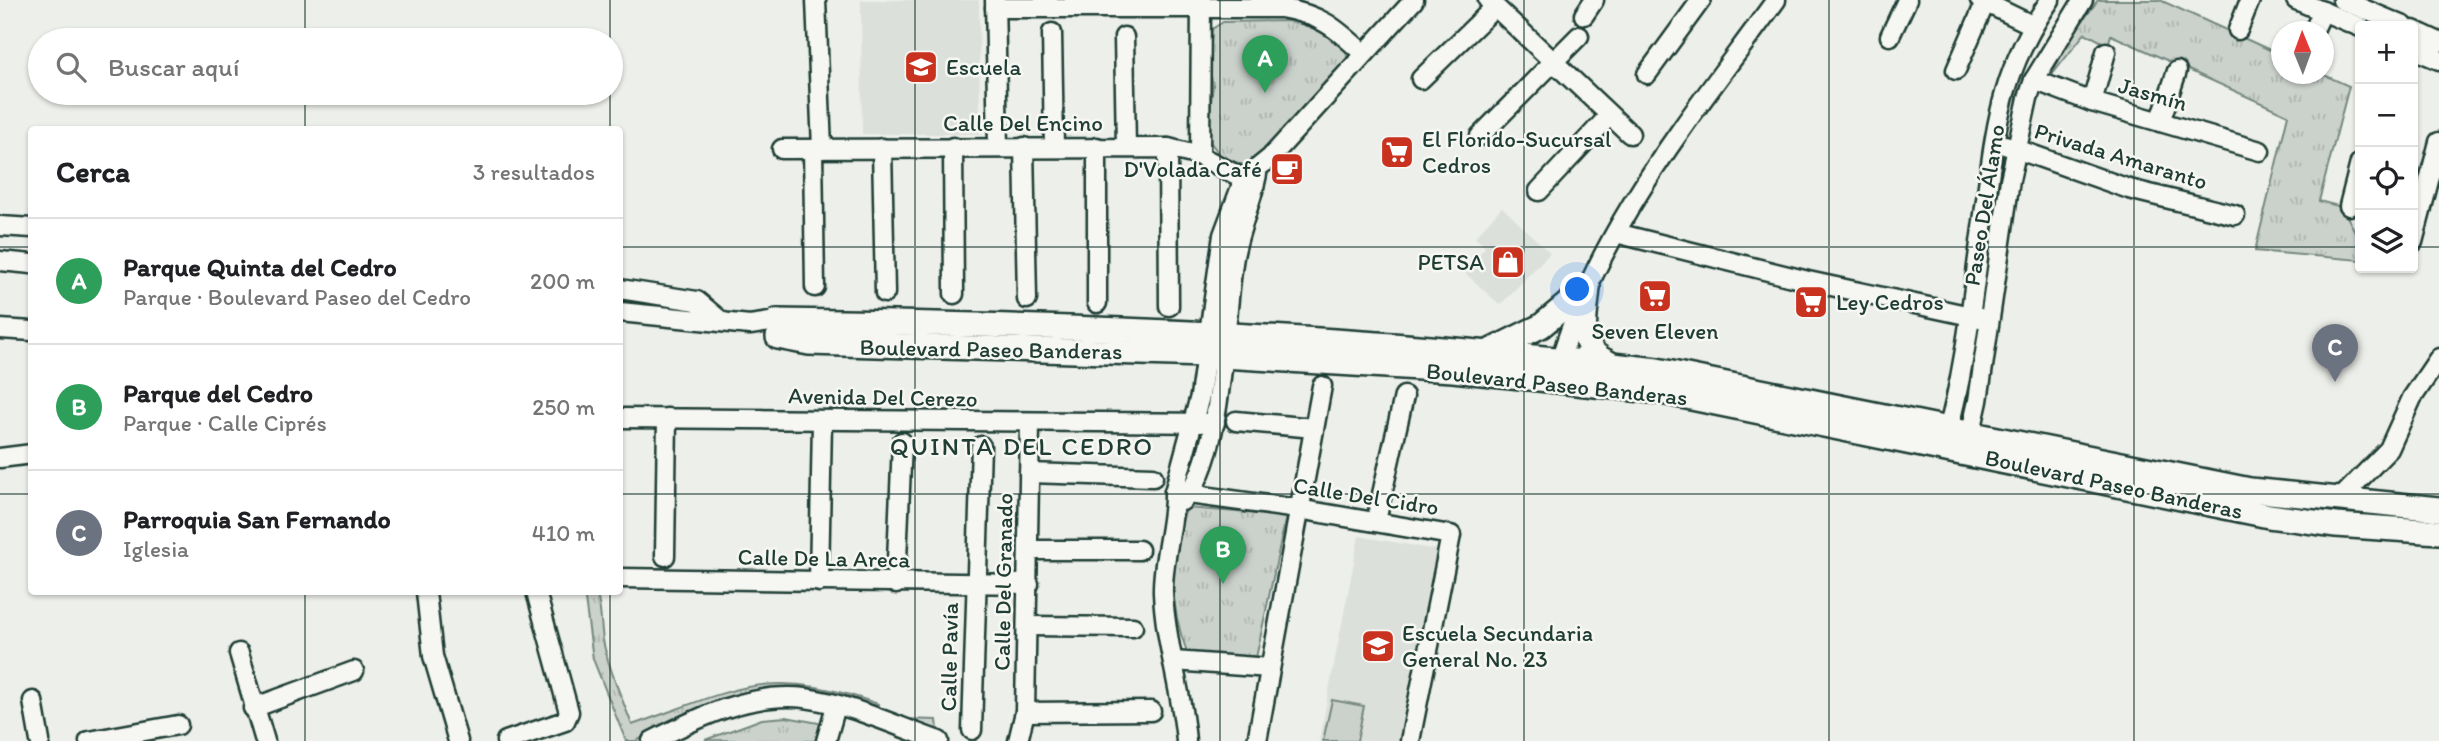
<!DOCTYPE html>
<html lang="es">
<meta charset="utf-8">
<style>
:root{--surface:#fff;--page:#f2f2f2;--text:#202124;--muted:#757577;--line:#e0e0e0;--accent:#c8321e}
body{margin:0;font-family:Itim,sans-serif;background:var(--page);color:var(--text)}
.controls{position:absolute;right:21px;top:21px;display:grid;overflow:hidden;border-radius:7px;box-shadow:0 2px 5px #0004}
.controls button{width:63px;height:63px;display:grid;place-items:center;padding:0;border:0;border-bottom:2px solid var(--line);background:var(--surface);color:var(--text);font:35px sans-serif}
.compass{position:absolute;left:2271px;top:21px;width:63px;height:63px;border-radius:50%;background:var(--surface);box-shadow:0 2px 5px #0004;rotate:359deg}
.you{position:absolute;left:1578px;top:290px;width:24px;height:24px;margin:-18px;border:5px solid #fff;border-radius:50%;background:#1a73e8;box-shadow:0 0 0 10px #1a73e833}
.badge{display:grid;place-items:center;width:46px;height:46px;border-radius:50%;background:var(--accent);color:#fff;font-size:23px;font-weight:700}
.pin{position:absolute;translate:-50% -58px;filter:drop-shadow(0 2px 4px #0008)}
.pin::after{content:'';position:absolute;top:37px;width:24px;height:21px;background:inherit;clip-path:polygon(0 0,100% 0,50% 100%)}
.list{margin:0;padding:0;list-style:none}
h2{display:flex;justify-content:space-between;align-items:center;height:91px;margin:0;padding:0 28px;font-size:30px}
h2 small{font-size:23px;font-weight:400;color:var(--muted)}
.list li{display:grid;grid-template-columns:46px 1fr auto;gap:21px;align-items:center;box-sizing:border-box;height:126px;padding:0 28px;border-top:2px solid var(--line)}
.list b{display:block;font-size:26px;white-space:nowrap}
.list p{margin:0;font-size:23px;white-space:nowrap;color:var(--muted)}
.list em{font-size:23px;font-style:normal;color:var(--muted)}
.icon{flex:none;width:38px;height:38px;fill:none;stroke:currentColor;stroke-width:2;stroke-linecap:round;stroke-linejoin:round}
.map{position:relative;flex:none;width:2439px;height:741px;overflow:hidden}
.search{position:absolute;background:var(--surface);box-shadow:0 2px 5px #0004;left:28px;top:28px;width:595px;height:77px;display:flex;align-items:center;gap:18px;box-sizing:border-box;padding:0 24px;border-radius:38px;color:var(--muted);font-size:26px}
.panel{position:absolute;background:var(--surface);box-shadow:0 2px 5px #0004;left:28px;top:126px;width:595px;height:469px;border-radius:7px}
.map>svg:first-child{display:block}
</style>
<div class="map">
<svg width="2439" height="741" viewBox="0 0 2439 741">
<defs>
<pattern id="grass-tufts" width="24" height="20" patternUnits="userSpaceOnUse" patternTransform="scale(1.75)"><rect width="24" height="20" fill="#cbd2cc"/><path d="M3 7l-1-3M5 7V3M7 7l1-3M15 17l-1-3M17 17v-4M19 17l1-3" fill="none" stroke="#aeb5b0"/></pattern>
</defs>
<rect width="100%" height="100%" fill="#edefea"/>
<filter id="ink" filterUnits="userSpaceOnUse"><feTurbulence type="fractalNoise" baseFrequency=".0143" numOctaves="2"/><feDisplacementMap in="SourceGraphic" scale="14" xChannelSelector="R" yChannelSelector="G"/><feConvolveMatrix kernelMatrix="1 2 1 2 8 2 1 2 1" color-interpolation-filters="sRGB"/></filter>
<g filter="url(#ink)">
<!-- built -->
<g fill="#dce0db">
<polygon points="861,0 979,0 980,134 862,134"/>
<polygon points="1502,207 1550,253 1500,305 1465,273 1485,247 1475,237"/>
<polygon points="1359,536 1437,550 1398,741 1319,741"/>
</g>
<!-- grass -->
<g fill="url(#grass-tufts)" stroke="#758880" stroke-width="2">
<polygon points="2098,0 2160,0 2281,55 2282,74 2322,74 2349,86 2319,201 2342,207 2360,241 2360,260 2255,251 2288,115 2111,35 2108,45 2085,33 2052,75 2066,44"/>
<path d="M1287,21c25,4 40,14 59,29l2,12 -98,106 -29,-12 -14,-18 6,-53 -4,-18 3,-38 11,-7z"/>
<path d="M1187,508l99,8 -30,142 -69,-6c-18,-47 -20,-99 0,-144z"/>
<path d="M584,592h12c6,15 4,35 8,53 6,28 18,53 28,80 104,-36 135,-60 246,-21v5l-24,-7 -148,5 -70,34h-10l-33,-82z"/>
<polygon points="786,717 824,724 818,741 705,740 762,719"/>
<polygon points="902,719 937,720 938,730"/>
</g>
<!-- pitch -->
<polygon fill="#cbd2cc" stroke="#758880" stroke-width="2" points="1332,700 1364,706 1357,741 1323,741"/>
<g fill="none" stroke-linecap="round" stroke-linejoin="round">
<!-- minor casing -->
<g stroke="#1f3d34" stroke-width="23">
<g id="minor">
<polyline points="816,0 822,149"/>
<polyline points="995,0 998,147"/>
<polyline points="1488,0 1630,134"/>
<polyline points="1980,0 2032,25"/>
<polyline points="2296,0 2360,27"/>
<polyline points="2342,0 2404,26"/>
<path d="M995,8h286c40,7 54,19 83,46"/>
<polyline points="1584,15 1594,0"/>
<polyline points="2238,30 2250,0"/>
<polyline points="2413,30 2439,42"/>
<polyline points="2313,32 2323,11"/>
<polyline points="1052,33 1054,147"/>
<polyline points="1890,36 1907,0"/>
<polyline points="1124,37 1126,147"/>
<polyline points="2413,49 2439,60"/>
<polyline points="1956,70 1985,3"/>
<polyline points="1647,74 1701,0"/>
<polyline points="1421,79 1495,7"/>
<polyline points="2034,80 2092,102 2260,151"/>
<polyline points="2092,102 2106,52"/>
<polyline points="2160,122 2177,71"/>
<polyline points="1480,136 1579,36"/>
<polyline points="2005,145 2129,189 2235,215"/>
<polyline points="953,147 954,294"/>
<polyline points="1024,147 1027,299"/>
<polyline points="1097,147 1097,303"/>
<polyline points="882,148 885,293"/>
<polyline points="1168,148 1169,306"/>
<polyline points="782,149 1168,148 1200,156 1254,184"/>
<polyline points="813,149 815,287"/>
<polyline points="1200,156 1201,0"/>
<polyline points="1539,191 1609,116"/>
<polyline points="2349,206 2360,163"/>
<polyline points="0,226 32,228"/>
<polyline points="1616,233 1808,281 1980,318"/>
<polyline points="2413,242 2439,142"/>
<polyline points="0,261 32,264"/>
<polyline points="620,289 697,301 721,321"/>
<polyline points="620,312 750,325 777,321"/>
<polyline points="0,329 32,331"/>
<path d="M1557,372c38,-141 135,-256 219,-372"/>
<polyline points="620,418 1215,423"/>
<polyline points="1236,421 1314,428"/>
<path d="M1945,441c20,-68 28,-149 38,-220 13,-89 14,-144 67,-221"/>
<polyline points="1968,445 1978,401 2010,180 2028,98 2034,80 2083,0"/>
<polyline points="0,458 32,454"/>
<polyline points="1029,473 1153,477"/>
<polyline points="1174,492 1298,509 1451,535 1410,741"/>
<polyline points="2339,500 2389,449 2412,398 2439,358"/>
<path d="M1182,501c42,-36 42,-188 52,-244 5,-29 18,-55 23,-83"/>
<polyline points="1376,521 1404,396"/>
<polyline points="1029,550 1139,550"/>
<polyline points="665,556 667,418"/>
<polyline points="620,578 1029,584"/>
<polyline points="819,582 822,421"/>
<polyline points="896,584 902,442"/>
<polyline points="426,592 433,656 458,741"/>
<polyline points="1028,626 1133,627"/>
<polyline points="239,653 265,741"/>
<polyline points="1174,661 1270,668"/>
<polyline points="33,701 40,741"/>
<polyline points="253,708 354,671"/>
<polyline points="1025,712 1151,711"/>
<polyline points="972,730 981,446"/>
<polyline points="89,741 178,725"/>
<polyline points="506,741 565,721 569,712 536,592"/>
<path d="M652,741c47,-24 98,-49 153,-43 45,6 91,28 134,43"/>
<polyline points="826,741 836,706"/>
<polyline points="1018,741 1025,712 1030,424"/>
<path d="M1186,741c-4,-50 -21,-99 -23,-148 -1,-35 12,-68 11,-101l26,-96 23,-161 21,-56 26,-21 144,-158"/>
<polyline points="1257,741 1322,386"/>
</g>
</g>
<!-- major casing -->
<g stroke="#1f3d34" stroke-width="28">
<g id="major">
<path d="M1588,287c-2,32 -14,60 21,76"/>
<path d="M777,321c294,4 588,15 880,49l593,120 189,19"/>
<polyline points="778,337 809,343 1206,355 1453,370 1662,392 2269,516 2336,525 2439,532"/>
<polyline points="1492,350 1541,326 1588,287"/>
</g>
</g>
<!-- minor -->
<use href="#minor" stroke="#f6f6f2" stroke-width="18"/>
<!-- major -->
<use href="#major" stroke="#f6f6f2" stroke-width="23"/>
</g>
</g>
<!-- grid -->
<path fill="none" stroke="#1f3d34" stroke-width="2" stroke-opacity="0.55" d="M305,0v40M610,0v40M915,0v741M1220,0v741M1524,0v741M1829,0v741M2134,0v741M305,93v37M610,93v37M0,247h32M620,247h1740M2413,247h26M0,494h32M620,494h1819M305,592v149M610,592v149"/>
<!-- icons -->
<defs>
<g id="school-square" transform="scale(1.75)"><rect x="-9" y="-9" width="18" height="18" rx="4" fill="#c8321e" stroke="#f6f6f2"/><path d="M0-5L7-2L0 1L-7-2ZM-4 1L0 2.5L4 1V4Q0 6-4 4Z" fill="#fff"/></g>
<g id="supermarket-square" transform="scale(1.75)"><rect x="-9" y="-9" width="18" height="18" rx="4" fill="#c8321e" stroke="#f6f6f2"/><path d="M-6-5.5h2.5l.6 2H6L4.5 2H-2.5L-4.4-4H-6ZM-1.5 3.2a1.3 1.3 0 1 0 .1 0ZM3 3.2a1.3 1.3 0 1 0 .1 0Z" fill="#fff"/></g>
<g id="cafe-square" transform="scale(1.75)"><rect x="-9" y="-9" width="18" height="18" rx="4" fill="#c8321e" stroke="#f6f6f2"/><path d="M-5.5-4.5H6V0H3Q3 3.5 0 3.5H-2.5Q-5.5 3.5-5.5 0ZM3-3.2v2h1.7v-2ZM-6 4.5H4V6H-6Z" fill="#fff"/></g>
<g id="shop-square" transform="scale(1.75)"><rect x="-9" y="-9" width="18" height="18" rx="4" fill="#c8321e" stroke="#f6f6f2"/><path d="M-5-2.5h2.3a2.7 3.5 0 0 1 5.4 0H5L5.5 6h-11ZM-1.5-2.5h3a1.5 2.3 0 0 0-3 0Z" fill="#fff"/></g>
</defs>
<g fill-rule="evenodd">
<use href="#school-square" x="921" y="67"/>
<use href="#supermarket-square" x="1397" y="152"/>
<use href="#cafe-square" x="1287" y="169"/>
<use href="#shop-square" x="1508" y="262"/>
<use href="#supermarket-square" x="1655" y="296"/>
<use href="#supermarket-square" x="1811" y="302"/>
<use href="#school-square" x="1378" y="646"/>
</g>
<g text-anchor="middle" stroke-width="5" stroke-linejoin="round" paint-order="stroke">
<!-- poi labels -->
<g font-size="23" fill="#1f3d34" stroke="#f6f6f2" text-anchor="start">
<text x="946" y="75">Escuela</text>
<text x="1422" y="147">El Florido-Sucursal<tspan x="1422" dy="26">Cedros</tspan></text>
<text x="1262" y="177" text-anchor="end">D'Volada Café</text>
<text x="1484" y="270" text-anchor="end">PETSA</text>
<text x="1836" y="310">Ley Cedros</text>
<text x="1655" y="339" text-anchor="middle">Seven Eleven</text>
<text x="1402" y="641">Escuela Secundaria<tspan x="1402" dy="26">General No. 23</tspan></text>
</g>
<!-- street labels -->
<g font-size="23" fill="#1f3d34" stroke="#f6f6f2">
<text transform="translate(2153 94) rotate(16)" y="8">Jasmín</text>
<text x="1023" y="131">Calle Del Encino</text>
<text transform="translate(2121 156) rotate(17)" y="8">Privada Amaranto</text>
<text transform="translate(1984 205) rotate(-81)" y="8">Paseo Del Álamo</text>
<text transform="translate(991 349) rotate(1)" y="8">Boulevard Paseo Banderas</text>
<text transform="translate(1557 384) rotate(6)" y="8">Boulevard Paseo Banderas</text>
<text transform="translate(883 397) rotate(1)" y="8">Avenida Del Cerezo</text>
<text transform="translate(2114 484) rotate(12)" y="8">Boulevard Paseo Banderas</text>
<text transform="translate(1366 496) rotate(9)" y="8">Calle Del Cidro</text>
<text transform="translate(824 558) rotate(1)" y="8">Calle De La Areca</text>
<text transform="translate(1003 582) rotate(-89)" y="8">Calle Del Granado</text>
<text transform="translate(949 657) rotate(-89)" y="8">Calle Pavía</text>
</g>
<!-- quarter labels -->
<g font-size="26" letter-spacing="2" fill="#1f3d34" stroke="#f6f6f2">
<text x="1022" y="455">QUINTA DEL CEDRO</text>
</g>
</g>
</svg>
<div class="controls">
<button>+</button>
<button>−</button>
<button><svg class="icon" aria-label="locate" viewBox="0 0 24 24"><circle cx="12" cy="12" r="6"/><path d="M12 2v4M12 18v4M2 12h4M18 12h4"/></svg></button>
<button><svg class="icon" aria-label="layers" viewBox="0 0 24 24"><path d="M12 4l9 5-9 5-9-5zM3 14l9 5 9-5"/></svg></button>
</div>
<svg class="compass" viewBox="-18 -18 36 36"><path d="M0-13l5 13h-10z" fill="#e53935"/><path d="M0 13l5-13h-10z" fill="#757577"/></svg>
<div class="you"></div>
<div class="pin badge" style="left:1265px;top:93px;background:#2e9e5b">A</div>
<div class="pin badge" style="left:1223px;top:584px;background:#2e9e5b">B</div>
<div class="pin badge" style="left:2335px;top:382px;background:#6b7280">C</div>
<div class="search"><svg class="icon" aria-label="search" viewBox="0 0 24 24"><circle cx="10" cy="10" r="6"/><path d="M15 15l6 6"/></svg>Buscar aquí</div>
<section class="panel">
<h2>Cerca<small>3 resultados</small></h2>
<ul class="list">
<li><span class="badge" style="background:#2e9e5b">A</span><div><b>Parque Quinta del Cedro</b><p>Parque · Boulevard Paseo del Cedro</p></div><em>200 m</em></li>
<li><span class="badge" style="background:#2e9e5b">B</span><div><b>Parque del Cedro</b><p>Parque · Calle Ciprés</p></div><em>250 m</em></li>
<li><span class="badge" style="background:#6b7280">C</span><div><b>Parroquia San Fernando</b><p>Iglesia</p></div><em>410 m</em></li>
</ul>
</section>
</div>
